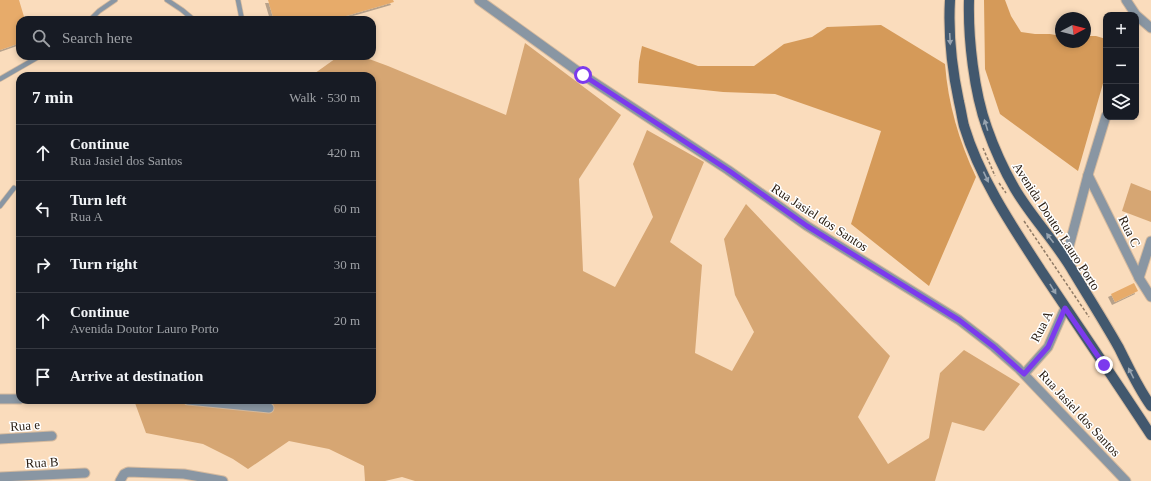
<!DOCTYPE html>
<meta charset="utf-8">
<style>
:root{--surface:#171b24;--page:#242831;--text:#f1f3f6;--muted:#9ea1a6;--line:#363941}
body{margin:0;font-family:"Times New Roman",serif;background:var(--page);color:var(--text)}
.controls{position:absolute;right:12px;top:12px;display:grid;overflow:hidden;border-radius:8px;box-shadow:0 2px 6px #0003}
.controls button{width:36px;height:36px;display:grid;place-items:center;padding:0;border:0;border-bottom:1px solid var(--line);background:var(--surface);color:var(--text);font:20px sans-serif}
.compass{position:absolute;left:1055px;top:12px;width:36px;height:36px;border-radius:50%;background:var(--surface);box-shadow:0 2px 6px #0003;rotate:83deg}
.stop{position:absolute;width:12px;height:12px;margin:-9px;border:3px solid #7c3aed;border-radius:50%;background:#fff}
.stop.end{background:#7c3aed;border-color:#fff;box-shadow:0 1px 4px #0008}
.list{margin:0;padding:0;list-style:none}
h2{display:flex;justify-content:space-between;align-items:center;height:52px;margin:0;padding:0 16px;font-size:17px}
h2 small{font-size:13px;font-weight:400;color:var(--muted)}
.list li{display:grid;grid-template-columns:26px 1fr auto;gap:12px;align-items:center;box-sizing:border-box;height:56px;padding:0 16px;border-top:1px solid var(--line)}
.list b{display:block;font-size:15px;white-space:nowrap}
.list p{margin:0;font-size:13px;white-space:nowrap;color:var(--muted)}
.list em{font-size:13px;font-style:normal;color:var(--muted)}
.icon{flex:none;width:22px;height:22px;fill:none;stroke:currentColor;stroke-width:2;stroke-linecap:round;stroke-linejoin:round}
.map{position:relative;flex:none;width:1151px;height:481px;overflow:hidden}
.search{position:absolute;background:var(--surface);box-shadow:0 2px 6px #0003;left:16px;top:16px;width:360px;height:44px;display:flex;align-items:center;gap:10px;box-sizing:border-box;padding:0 14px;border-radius:12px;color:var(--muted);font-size:15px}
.panel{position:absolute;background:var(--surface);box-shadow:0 2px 6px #0003;left:16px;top:72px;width:360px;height:332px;border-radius:12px}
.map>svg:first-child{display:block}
</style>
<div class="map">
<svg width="1151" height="481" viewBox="0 0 1151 481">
<defs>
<filter id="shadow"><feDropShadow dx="-3" dy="3" stdDeviation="0" flood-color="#0004"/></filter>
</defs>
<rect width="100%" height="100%" fill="#fadcbc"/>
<!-- green -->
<g fill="#d6a673">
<polygon points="525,43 621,115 579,179 583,271 615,287 653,217 633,164 647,130 704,162 670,242 702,265 695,353 732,371 754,332 735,295 724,239 746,204 890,356 858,417 888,464 929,438 940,373 964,350 1020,384 984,431 952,422 935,481 415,481 402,477 385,481 365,481 364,466 329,449 289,441 248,469 233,459 203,444 146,433 135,403 122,400 372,400 372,76 311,76 339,56 361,56 388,66 506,115"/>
<polygon points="1131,183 1151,191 1151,222 1122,211"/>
</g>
<!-- forest -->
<g fill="#d59a59">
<polygon points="984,0 1005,0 1011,16 1021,32 1035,34 1050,34 1061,36 1061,42 1085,42 1085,36 1096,36 1106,39 1106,73 1078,171 1000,114 985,69"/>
<path d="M881,25l64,39c3,40 14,77 31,113l-47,109 -78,-62 30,-93 -106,-37 -52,-2 -85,-9 1,-21 3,-16 56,20h56l30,-22 28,-7 15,-10z"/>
</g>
<!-- building -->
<g fill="#e7ab6a" filter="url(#shadow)">
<polygon points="0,0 19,0 25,20 20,20 20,43 0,50"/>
<polygon points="268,0 393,0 394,2 332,20 274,20"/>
<polygon points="1134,283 1138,291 1115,302 1111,294"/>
</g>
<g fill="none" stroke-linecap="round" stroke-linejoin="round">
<!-- service casing -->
<g stroke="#d5ba9e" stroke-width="6">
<g id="service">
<polyline points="167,0 182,10 194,20"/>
<polyline points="238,0 242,20"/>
<polyline points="90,20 99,11 115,0"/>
<polyline points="0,79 40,56"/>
<polyline points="0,206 14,188"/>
</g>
</g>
<!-- minor casing -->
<g stroke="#d5ba9e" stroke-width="11">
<g id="minor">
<polyline points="479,0 583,75 728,170 807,226 959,320 994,347 1018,368 1126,481"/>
<polyline points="1126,0 1136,15 1151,28"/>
<polyline points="1088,175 1139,278 1151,297"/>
<polyline points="1066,258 1088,175 1106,116"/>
<polyline points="1139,278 1151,241"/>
<polyline points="1024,374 1048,347 1065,308"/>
<polyline points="0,399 20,399"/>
<polyline points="188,400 269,408"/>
<polyline points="0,439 52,436"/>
<polyline points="0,477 85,473"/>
<polyline points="120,481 124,474 128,472 184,474 223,481"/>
</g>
</g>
<!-- primary casing -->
<g stroke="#d5ba9e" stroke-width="12">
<g id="primary">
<path d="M950,0c-2,34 2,69 9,102 2,8 3,16 5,24 16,53 48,100 78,146 36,54 73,108 109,163"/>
<path d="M969,0c-1,39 5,92 18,128 7,20 17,42 28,61 17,29 42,54 59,84 15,25 31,50 45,75 10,20 19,40 32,58"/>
</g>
</g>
<!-- path -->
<g stroke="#907b66" stroke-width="1.5" stroke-dasharray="3 2" stroke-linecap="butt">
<polyline points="983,148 995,176"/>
<polyline points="999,183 1006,193"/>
<polyline points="1024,221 1089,317"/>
</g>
<!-- service -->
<use href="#service" stroke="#8996a3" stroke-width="4.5"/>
<!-- minor -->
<use href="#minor" stroke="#8996a3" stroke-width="9"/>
<!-- primary -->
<use href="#primary" stroke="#42586e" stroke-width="10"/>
</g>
<!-- one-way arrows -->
<defs><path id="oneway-solid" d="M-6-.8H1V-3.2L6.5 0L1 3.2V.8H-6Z"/></defs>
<g fill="#97a3af">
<use href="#oneway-solid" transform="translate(950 39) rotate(87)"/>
<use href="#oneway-solid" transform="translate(986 125) rotate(-107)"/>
<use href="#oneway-solid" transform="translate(986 177) rotate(65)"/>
<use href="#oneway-solid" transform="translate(1050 238) rotate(-127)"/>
<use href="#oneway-solid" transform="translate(1053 289) rotate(58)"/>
<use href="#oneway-solid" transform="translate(1131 373) rotate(-117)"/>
</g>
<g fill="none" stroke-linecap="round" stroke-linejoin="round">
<!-- route -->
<polyline stroke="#7c3aed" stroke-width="5" points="583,75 728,170 807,226 959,320 994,347 1024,374 1048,347 1065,308 1104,365"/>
</g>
<g text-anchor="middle" stroke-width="3" stroke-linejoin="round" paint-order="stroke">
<!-- street labels -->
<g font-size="13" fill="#2c2015" stroke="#fff">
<text transform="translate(820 217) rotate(33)" y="5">Rua Jasiel dos Santos</text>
<text transform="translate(1057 226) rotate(57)" y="5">Avenida Doutor Lauro Porto</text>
<text transform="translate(1130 231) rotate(64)" y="5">Rua C</text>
<text transform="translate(1041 326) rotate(-63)" y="5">Rua A</text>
<text transform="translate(1080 413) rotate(47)" y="5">Rua Jasiel dos Santos</text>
<text transform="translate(25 425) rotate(-4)" y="5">Rua e</text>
<text transform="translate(42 462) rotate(-3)" y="5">Rua B</text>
</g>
</g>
</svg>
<div class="controls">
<button>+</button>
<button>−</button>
<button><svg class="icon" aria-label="layers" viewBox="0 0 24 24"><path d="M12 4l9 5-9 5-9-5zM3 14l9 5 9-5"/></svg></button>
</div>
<svg class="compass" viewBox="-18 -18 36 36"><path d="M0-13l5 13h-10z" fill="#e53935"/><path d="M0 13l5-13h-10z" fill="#9ea1a6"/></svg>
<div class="stop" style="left:583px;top:75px"></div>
<div class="stop end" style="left:1104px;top:365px"></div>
<div class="search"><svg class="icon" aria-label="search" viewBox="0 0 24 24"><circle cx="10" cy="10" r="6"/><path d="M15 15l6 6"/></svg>Search here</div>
<section class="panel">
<h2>7 min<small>Walk · 530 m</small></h2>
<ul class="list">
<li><svg class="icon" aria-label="ahead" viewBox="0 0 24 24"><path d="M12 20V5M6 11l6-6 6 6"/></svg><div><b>Continue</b><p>Rua Jasiel dos Santos</p></div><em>420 m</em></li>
<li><svg class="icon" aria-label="left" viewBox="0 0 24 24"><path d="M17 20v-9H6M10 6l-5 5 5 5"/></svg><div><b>Turn left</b><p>Rua A</p></div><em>60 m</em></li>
<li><svg class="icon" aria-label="right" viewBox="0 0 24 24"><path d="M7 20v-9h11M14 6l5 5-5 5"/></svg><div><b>Turn right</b></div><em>30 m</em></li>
<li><svg class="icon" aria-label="ahead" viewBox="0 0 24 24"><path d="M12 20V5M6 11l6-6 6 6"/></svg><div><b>Continue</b><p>Avenida Doutor Lauro Porto</p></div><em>20 m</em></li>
<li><svg class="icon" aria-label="arrive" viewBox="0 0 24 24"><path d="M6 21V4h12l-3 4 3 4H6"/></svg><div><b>Arrive at destination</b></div></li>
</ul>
</section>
</div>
